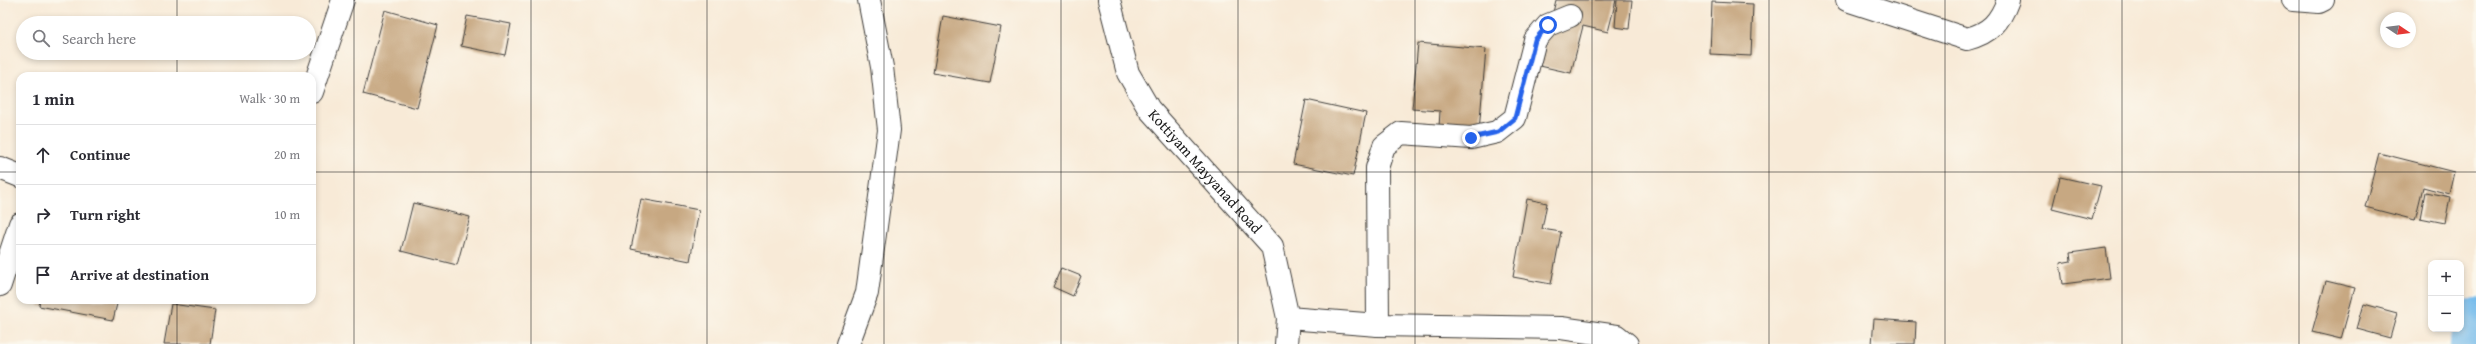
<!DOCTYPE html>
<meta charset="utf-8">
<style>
:root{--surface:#fff;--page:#f2f2f3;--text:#2b2b33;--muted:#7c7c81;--line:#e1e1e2}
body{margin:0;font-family:"Gentium Book Plus",serif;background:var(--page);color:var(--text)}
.controls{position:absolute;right:12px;bottom:12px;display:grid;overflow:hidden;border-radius:8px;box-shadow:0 2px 6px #0003}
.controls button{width:36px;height:36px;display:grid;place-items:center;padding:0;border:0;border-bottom:1px solid var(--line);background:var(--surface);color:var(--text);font:20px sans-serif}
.compass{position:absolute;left:2380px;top:12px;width:36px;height:36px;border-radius:50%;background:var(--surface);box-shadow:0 2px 6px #0003;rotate:103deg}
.stop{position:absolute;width:12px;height:12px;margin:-9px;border:3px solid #2563eb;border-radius:50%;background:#fff}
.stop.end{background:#2563eb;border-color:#fff;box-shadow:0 1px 4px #0008}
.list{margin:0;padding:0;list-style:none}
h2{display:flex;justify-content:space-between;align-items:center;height:52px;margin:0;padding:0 16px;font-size:17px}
h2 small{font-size:13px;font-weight:400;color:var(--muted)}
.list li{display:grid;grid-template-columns:26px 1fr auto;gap:12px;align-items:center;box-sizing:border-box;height:60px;padding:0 16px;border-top:1px solid var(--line)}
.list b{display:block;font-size:15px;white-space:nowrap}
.list em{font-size:13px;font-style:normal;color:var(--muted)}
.icon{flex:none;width:22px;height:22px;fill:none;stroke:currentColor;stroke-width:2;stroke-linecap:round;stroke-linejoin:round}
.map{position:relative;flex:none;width:2476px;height:344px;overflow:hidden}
.search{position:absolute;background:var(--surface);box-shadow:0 2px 6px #0003;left:16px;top:16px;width:300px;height:44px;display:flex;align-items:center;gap:10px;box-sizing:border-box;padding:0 14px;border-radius:22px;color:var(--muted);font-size:15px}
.panel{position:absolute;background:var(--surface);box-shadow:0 2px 6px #0003;left:16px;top:72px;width:300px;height:232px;border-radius:12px}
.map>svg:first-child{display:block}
</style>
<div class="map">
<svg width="2476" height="344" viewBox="0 0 2476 344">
<rect width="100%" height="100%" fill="#fbf7ec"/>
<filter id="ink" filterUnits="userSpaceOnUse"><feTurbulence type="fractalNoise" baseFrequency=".025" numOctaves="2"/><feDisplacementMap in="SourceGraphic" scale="8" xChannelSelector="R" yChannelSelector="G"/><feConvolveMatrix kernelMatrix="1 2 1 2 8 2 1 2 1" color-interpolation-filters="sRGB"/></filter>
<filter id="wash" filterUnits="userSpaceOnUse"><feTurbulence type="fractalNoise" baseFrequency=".012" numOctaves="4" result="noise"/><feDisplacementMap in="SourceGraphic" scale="16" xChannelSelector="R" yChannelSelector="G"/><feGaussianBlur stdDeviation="0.9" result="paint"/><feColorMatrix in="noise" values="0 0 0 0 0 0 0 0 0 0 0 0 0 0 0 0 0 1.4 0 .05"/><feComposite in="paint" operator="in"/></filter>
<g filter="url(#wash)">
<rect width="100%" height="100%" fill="#f8ead7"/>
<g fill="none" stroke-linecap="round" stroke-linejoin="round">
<!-- canal -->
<polyline stroke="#74bbec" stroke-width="36" points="2467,344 2476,316"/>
</g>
<g id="blocks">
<!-- building -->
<g fill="#c7a882">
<polygon points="1556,0 1616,0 1608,32 1583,26 1571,73 1540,66"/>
<polygon points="1617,0 1632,0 1629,29 1615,27"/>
<polygon points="1712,2 1753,4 1751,56 1710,54"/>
<polygon points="385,10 438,25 417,108 363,94"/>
<polygon points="467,16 511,24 505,55 461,46"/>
<polygon points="943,16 1001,27 990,83 933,73"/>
<polygon points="1418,43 1486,49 1479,131 1439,128 1440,111 1412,109"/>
<polygon points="1306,100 1366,113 1353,176 1293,164"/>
<polygon points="2379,153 2454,172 2449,194 2423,187 2415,220 2365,207"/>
<polygon points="2060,177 2101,186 2092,219 2052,209"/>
<polygon points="2425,192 2450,197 2445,223 2420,218"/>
<polygon points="641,199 699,210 690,261 631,249"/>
<polygon points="1527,199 1547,203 1542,229 1561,232 1551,284 1513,277"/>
<polygon points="413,203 470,217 457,265 401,251"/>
<polygon points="2106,248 2110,278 2063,284 2060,263 2071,261 2070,253"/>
<polygon points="1061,268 1081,276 1073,296 1053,287"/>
<polygon points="2326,281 2355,288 2341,339 2312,332"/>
<polygon points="40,300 118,300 113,320 39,306"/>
<polygon points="171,304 215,310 210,344 164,344"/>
<polygon points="2364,304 2397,313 2390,338 2357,329"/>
<polygon points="1874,319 1916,322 1915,344 1872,344"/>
</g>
</g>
</g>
<g filter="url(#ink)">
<use href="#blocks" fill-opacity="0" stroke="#3d3b38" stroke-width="1"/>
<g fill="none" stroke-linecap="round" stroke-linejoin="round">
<!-- street casing -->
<g stroke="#3d3b38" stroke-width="24">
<g id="street">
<path d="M1847,0l120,39c23,-6 33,-17 41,-39"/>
<polyline points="2293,0 2319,2 2323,0"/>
<polyline points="312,92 343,0"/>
<polyline points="0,168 20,176"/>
<polyline points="0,285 20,224"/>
<polyline points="1288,318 1378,325 1561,328 1617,336 1627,344"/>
<polyline points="1378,325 1377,168 1384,146 1401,133 1471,138 1497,132 1515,118 1535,40 1548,25 1570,16"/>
<polyline points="848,344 867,293 889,130 882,67 869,0"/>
</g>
</g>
<!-- secondary casing -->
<g stroke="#3d3b38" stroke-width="24">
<g id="secondary">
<path id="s1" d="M1109,0l19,73 21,36 123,137 16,72 -2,26"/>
</g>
</g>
<!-- street -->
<use href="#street" stroke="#fff" stroke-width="22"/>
<!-- secondary -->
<use href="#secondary" stroke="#fff" stroke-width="22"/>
</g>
</g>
<g fill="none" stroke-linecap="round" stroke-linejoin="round" filter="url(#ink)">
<!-- route -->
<polyline stroke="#2563eb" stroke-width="5" points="1471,138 1498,132 1515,118 1535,40 1548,25"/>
</g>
<!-- grid -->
<path fill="none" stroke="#1c1c1c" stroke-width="1" stroke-opacity="0.55" d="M177,0v23M354,0v344M531,0v344M707,0v344M884,0v344M1061,0v344M1238,0v344M1415,0v344M1592,0v344M1769,0v344M1945,0v344M2122,0v344M2299,0v344M177,53v23M0,172h20M312,172h2164M177,300v44"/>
<g text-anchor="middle" stroke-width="3.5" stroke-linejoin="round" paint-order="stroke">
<!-- street labels -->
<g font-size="15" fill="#1c1c1c" stroke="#fbf7ec">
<text dy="5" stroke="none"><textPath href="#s1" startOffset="201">Kottiyam Mayyanad Road</textPath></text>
</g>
</g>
</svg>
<div class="controls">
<button>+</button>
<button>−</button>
</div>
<svg class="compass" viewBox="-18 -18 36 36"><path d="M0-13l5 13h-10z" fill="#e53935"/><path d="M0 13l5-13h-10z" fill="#7c7c81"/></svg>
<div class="stop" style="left:1548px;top:25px"></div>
<div class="stop end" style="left:1471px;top:138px"></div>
<div class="search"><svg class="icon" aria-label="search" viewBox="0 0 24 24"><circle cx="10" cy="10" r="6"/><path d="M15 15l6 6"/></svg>Search here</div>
<section class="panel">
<h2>1 min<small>Walk · 30 m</small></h2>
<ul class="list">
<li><svg class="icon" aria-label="ahead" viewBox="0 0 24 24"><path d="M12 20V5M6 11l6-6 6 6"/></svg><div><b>Continue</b></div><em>20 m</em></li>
<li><svg class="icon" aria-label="right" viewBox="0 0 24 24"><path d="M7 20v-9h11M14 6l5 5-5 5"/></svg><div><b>Turn right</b></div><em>10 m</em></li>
<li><svg class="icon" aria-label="arrive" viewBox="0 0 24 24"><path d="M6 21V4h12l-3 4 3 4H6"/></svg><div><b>Arrive at destination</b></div></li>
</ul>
</section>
</div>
